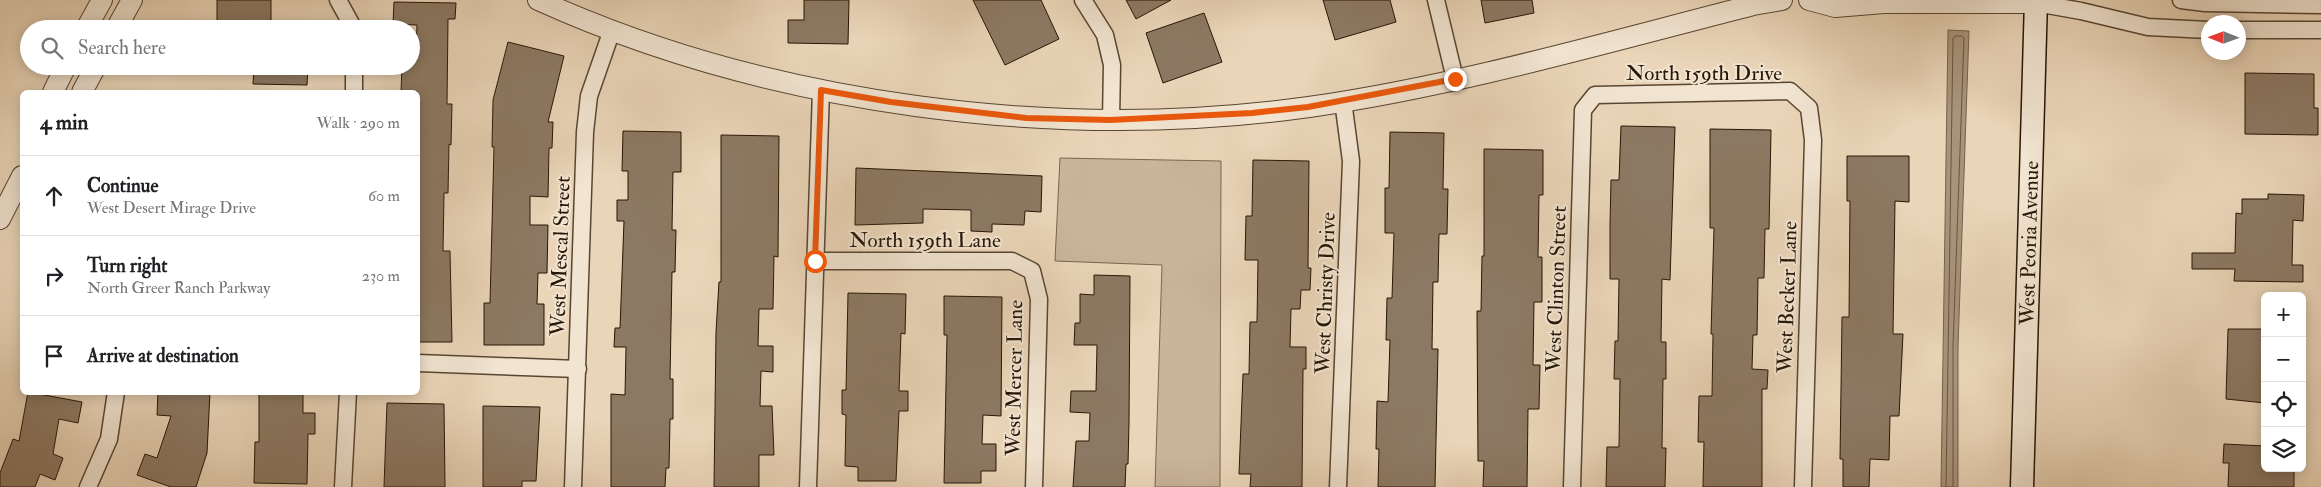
<!DOCTYPE html>
<meta charset="utf-8">
<style>
:root{--surface:#fff;--page:#f2f2f2;--text:#202124;--muted:#757577;--line:#e0e0e0}
body{margin:0;font-family:"IM FELL Double Pica",serif;background:var(--page);color:var(--text)}
.controls{position:absolute;right:15px;bottom:15px;display:grid;overflow:hidden;border-radius:8px;box-shadow:0 2px 12px #0003}
.controls button{width:45px;height:45px;display:grid;place-items:center;padding:0;border:0;border-bottom:1px solid var(--line);background:var(--surface);color:var(--text);font:25px sans-serif}
.compass{position:absolute;left:2201px;top:15px;width:45px;height:45px;border-radius:50%;background:var(--surface);box-shadow:0 2px 12px #0003;rotate:271deg}
.stop{position:absolute;width:15px;height:15px;margin:-11px;border:4px solid #ea580c;border-radius:50%;background:#fff}
.stop.end{background:#ea580c;border-color:#fff;box-shadow:0 1px 5px #0008}
.list{margin:0;padding:0;list-style:none}
h2{display:flex;justify-content:space-between;align-items:center;height:65px;margin:0;padding:0 20px;font-size:21px}
h2 small{font-size:16px;font-weight:400;color:var(--muted)}
.list li{display:grid;grid-template-columns:32px 1fr auto;gap:15px;align-items:center;box-sizing:border-box;height:80px;padding:0 20px;border-top:1px solid var(--line)}
.list b{display:block;font-size:19px;white-space:nowrap}
.list p{margin:0;font-size:16px;white-space:nowrap;color:var(--muted)}
.list em{font-size:16px;font-style:normal;color:var(--muted)}
.icon{flex:none;width:28px;height:28px;fill:none;stroke:currentColor;stroke-width:2;stroke-linecap:round;stroke-linejoin:round}
.map{position:relative;flex:none;width:2321px;height:487px;overflow:hidden}
.search{position:absolute;background:var(--surface);box-shadow:0 2px 12px #0003;left:20px;top:20px;width:400px;height:55px;display:flex;align-items:center;gap:12px;box-sizing:border-box;padding:0 18px;border-radius:28px;color:var(--muted);font-size:19px}
.panel{position:absolute;background:var(--surface);box-shadow:0 2px 12px #0003;left:20px;top:90px;width:400px;height:305px;border-radius:8px}
.map>svg:first-child{display:block}
</style>
<div class="map">
<svg width="2321" height="487" viewBox="0 0 2321 487">
<rect width="100%" height="100%" fill="#ead5b8"/>
<filter id="stains"><feTurbulence type="fractalNoise" baseFrequency=".004" numOctaves="4"/><feColorMatrix values="0 0 0 0 .2 0 0 0 0 .09 0 0 0 0 .02 0 0 0 .5 -.17"/></filter>
<radialGradient id="worn" r=".72"><stop offset=".6" stop-color="#630" stop-opacity="0"/><stop offset="1" stop-color="#630" stop-opacity=".3"/></radialGradient>
<!-- green -->
<polygon fill="#c9b59a" stroke="#786650" points="1060,158 1221,161 1220,487 1155,487 1162,265 1055,261"/>
<!-- water -->
<polygon fill="#a8947b" stroke="#74624c" points="1948,30 1969,31 1958,347 1958,487 1941,487"/>
<g fill="none" stroke-linecap="round" stroke-linejoin="round">
<!-- shore -->
<polyline stroke="#685540" stroke-width="1" points="1946,487 1953,38 1955,36 1962,36 1964,38 1953,347 1953,487"/>
</g>
<!-- building -->
<g fill="#8c7963" stroke="#271606">
<polygon points="217,0 271,0 271,21 258,21 258,29 217,29"/>
<polygon points="804,0 849,0 848,44 788,43 788,20 804,20"/>
<polygon points="973,0 1041,0 1059,39 1005,65"/>
<polygon points="1126,0 1171,0 1136,19"/>
<polygon points="1323,0 1390,0 1396,22 1335,40"/>
<polygon points="1481,0 1532,0 1534,13 1485,23"/>
<polygon points="394,2 456,3 455,19 448,19 447,104 452,104 451,145 449,144 448,193 444,193 443,251 450,251 452,342 418,342 418,92 401,92 402,66 411,66 411,53 416,53 417,25 393,24"/>
<polygon points="1204,13 1222,62 1163,83 1146,33"/>
<polygon points="508,42 564,56 548,122 553,122 552,148 549,148 548,197 530,196 530,225 548,225 547,273 538,273 537,304 544,304 544,345 484,345 484,303 490,303 494,147 492,147 493,100"/>
<polygon points="254,66 308,66 307,85 253,84"/>
<polygon points="2245,73 2314,74 2314,108 2318,108 2318,135 2245,134"/>
<polygon points="1621,126 1675,127 1670,280 1662,279 1661,342 1666,342 1666,379 1663,379 1662,448 1666,448 1665,487 1606,487 1607,447 1619,447 1620,379 1614,379 1615,341 1618,341 1619,279 1610,279 1610,224 1611,180 1619,180"/>
<polygon points="1710,129 1771,130 1769,229 1765,229 1764,278 1758,278 1757,335 1753,335 1752,369 1768,370 1767,389 1762,389 1762,487 1703,487 1704,442 1698,442 1699,396 1712,396 1713,334 1711,334 1714,228 1710,228"/>
<polygon points="623,131 681,132 681,172 673,172 672,230 676,230 675,272 672,272 670,379 673,379 673,419 670,419 669,468 666,468 665,487 611,487 611,394 625,395 626,347 614,347 615,328 620,328 624,221 617,221 617,200 628,200 628,171 622,171"/>
<polygon points="1390,132 1444,133 1443,189 1448,189 1447,234 1439,234 1438,282 1433,282 1432,349 1438,349 1435,487 1378,487 1379,449 1376,449 1377,401 1388,402 1390,340 1386,340 1387,298 1392,298 1394,233 1385,233 1385,188 1389,188"/>
<polygon points="721,135 779,136 778,257 774,256 773,309 759,309 758,346 773,346 773,372 761,371 760,406 772,406 774,455 759,455 759,487 714,487 716,332 719,282 721,282"/>
<polygon points="1484,149 1543,150 1543,195 1539,195 1538,257 1542,257 1542,302 1534,302 1533,365 1540,365 1539,409 1528,409 1527,487 1483,487 1484,461 1478,461 1477,311 1481,311 1482,256 1484,256"/>
<polygon points="1847,156 1909,156 1909,202 1895,201 1893,334 1903,334 1899,416 1890,416 1889,460 1870,459 1869,487 1843,487 1843,459 1840,459 1842,317 1849,317 1850,201 1847,201"/>
<polygon points="1253,160 1309,161 1308,268 1311,268 1310,290 1301,290 1300,309 1291,309 1290,347 1306,347 1306,369 1303,369 1302,487 1250,487 1251,474 1239,474 1243,374 1249,374 1250,322 1257,322 1258,260 1245,260 1246,216 1252,216"/>
<polygon points="856,168 1042,176 1041,212 1025,211 1024,225 992,224 992,232 971,231 971,210 923,209 923,223 855,225"/>
<polygon points="2268,194 2304,195 2303,221 2293,220 2292,265 2303,265 2303,282 2234,281 2235,269 2192,269 2192,253 2235,253 2236,213 2242,214 2242,199 2268,199"/>
<polygon points="1094,275 1130,276 1129,423 1128,464 1126,464 1125,487 1073,487 1076,441 1089,441 1090,413 1070,412 1071,391 1096,391 1097,345 1074,345 1075,323 1080,323 1080,294 1094,295"/>
<polygon points="848,293 906,294 905,334 901,333 899,391 908,391 908,411 899,411 896,481 858,481 858,467 845,466 846,415 842,414 842,390 846,390"/>
<polygon points="944,296 1002,297 1001,416 983,415 982,444 996,444 996,471 981,471 981,483 944,483 947,335 944,335"/>
<polygon points="2228,329 2265,329 2265,403 2226,399"/>
<polygon points="28,392 82,402 78,423 59,419 53,454 63,458 55,480 40,474 35,487 0,487 0,473 13,439 19,441"/>
<polygon points="158,392 210,392 207,453 196,487 171,487 137,475 145,454 157,458 171,416 157,415"/>
<polygon points="259,392 303,393 303,413 315,413 315,434 308,434 307,484 254,483 255,442 259,442"/>
<polygon points="387,403 444,404 445,487 384,487"/>
<polygon points="483,406 540,407 536,481 522,481 522,487 483,487"/>
<polygon points="2224,444 2265,446 2265,468 2294,470 2294,487 2228,487 2229,463 2223,463"/>
</g>
<g fill="none" stroke-linecap="round" stroke-linejoin="round">
<!-- minor casing -->
<g stroke="#584632" stroke-width="19">
<g id="minor">
<polyline points="338,0 354,29"/>
<polyline points="1083,0 1105,35 1112,65 1111,120"/>
<polyline points="1436,0 1455,79"/>
<polyline points="2181,0 2205,3 2321,5"/>
<polyline points="2036,3 2081,11 2148,27 2208,30"/>
<polyline points="2238,30 2321,30"/>
<polyline points="354,92 354,66"/>
<polyline points="815,261 1012,261 1032,271 1039,299 1034,487"/>
<polyline points="418,363 578,369"/>
<polyline points="88,487 109,439 116,392"/>
<polyline points="343,487 348,392"/>
<polyline points="573,487 585,132 589,96 612,30"/>
<polyline points="808,487 821,90"/>
<polyline points="1338,487 1351,161 1343,101"/>
<polyline points="1572,487 1583,110 1595,95 1790,91 1809,108 1813,140 1803,487"/>
</g>
</g>
<!-- tertiary casing -->
<g stroke="#584632" stroke-width="22">
<g id="tertiary">
<path d="M538,0c232,105 519,142 771,107 148,-21 299,-65 444,-102l29,-5"/>
<polyline points="1809,0 1835,7 1884,3 2036,3"/>
<polyline points="86,29 102,0"/>
<polyline points="116,29 132,0"/>
<polyline points="53,92 66,66"/>
<polyline points="82,92 96,66"/>
<polyline points="0,219 22,176"/>
</g>
</g>
<!-- secondary casing -->
<g stroke="#271606" stroke-width="25">
<g id="secondary">
<path id="s1" d="M2022,487l14,-487"/>
</g>
</g>
<!-- minor -->
<use href="#minor" stroke="#f1e4d1" stroke-width="16"/>
<!-- tertiary -->
<use href="#tertiary" stroke="#f1e4d1" stroke-width="20"/>
<!-- secondary -->
<use href="#secondary" stroke="#f1e4d1" stroke-width="22"/>
</g>
<g fill="none" stroke-linecap="round" stroke-linejoin="round">
<!-- route -->
<polyline stroke="#ea580c" stroke-width="6" points="815,261 821,90 891,102 1026,118 1110,120 1252,113 1308,107 1455,79"/>
</g>
<g text-anchor="middle" stroke-width="4" stroke-linejoin="round" paint-order="stroke">
<!-- street labels -->
<g font-size="21" fill="#271606" stroke="#f1e4d1">
<text x="1704" y="80">North 159th Drive</text>
<text x="925" y="247">North 159th Lane</text>
<text dy="7" stroke="none"><textPath href="#s1" startOffset="244">West Peoria Avenue</textPath></text>
<text transform="translate(560 256) rotate(-88)" y="7">West Mescal Street</text>
<text transform="translate(1556 289) rotate(-88)" y="7">West Clinton Street</text>
<text transform="translate(1325 293) rotate(-88)" y="7">West Christy Drive</text>
<text transform="translate(1787 297) rotate(-88)" y="7">West Becker Lane</text>
<text transform="translate(1014 378) rotate(-89)" y="7">West Mercer Lane</text>
</g>
</g>
<rect width="100%" height="100%" filter="url(#stains)"/>
<rect width="100%" height="100%" fill="url(#worn)"/>
</svg>
<div class="controls">
<button>+</button>
<button>−</button>
<button><svg class="icon" aria-label="locate" viewBox="0 0 24 24"><circle cx="12" cy="12" r="6"/><path d="M12 2v4M12 18v4M2 12h4M18 12h4"/></svg></button>
<button><svg class="icon" aria-label="layers" viewBox="0 0 24 24"><path d="M12 4l9 5-9 5-9-5zM3 14l9 5 9-5"/></svg></button>
</div>
<svg class="compass" viewBox="-18 -18 36 36"><path d="M0-13l5 13h-10z" fill="#e53935"/><path d="M0 13l5-13h-10z" fill="#757577"/></svg>
<div class="stop" style="left:815px;top:261px"></div>
<div class="stop end" style="left:1455px;top:79px"></div>
<div class="search"><svg class="icon" aria-label="search" viewBox="0 0 24 24"><circle cx="10" cy="10" r="6"/><path d="M15 15l6 6"/></svg>Search here</div>
<section class="panel">
<h2>4 min<small>Walk · 290 m</small></h2>
<ul class="list">
<li><svg class="icon" aria-label="ahead" viewBox="0 0 24 24"><path d="M12 20V5M6 11l6-6 6 6"/></svg><div><b>Continue</b><p>West Desert Mirage Drive</p></div><em>60 m</em></li>
<li><svg class="icon" aria-label="right" viewBox="0 0 24 24"><path d="M7 20v-9h11M14 6l5 5-5 5"/></svg><div><b>Turn right</b><p>North Greer Ranch Parkway</p></div><em>230 m</em></li>
<li><svg class="icon" aria-label="arrive" viewBox="0 0 24 24"><path d="M6 21V4h12l-3 4 3 4H6"/></svg><div><b>Arrive at destination</b></div></li>
</ul>
</section>
</div>
